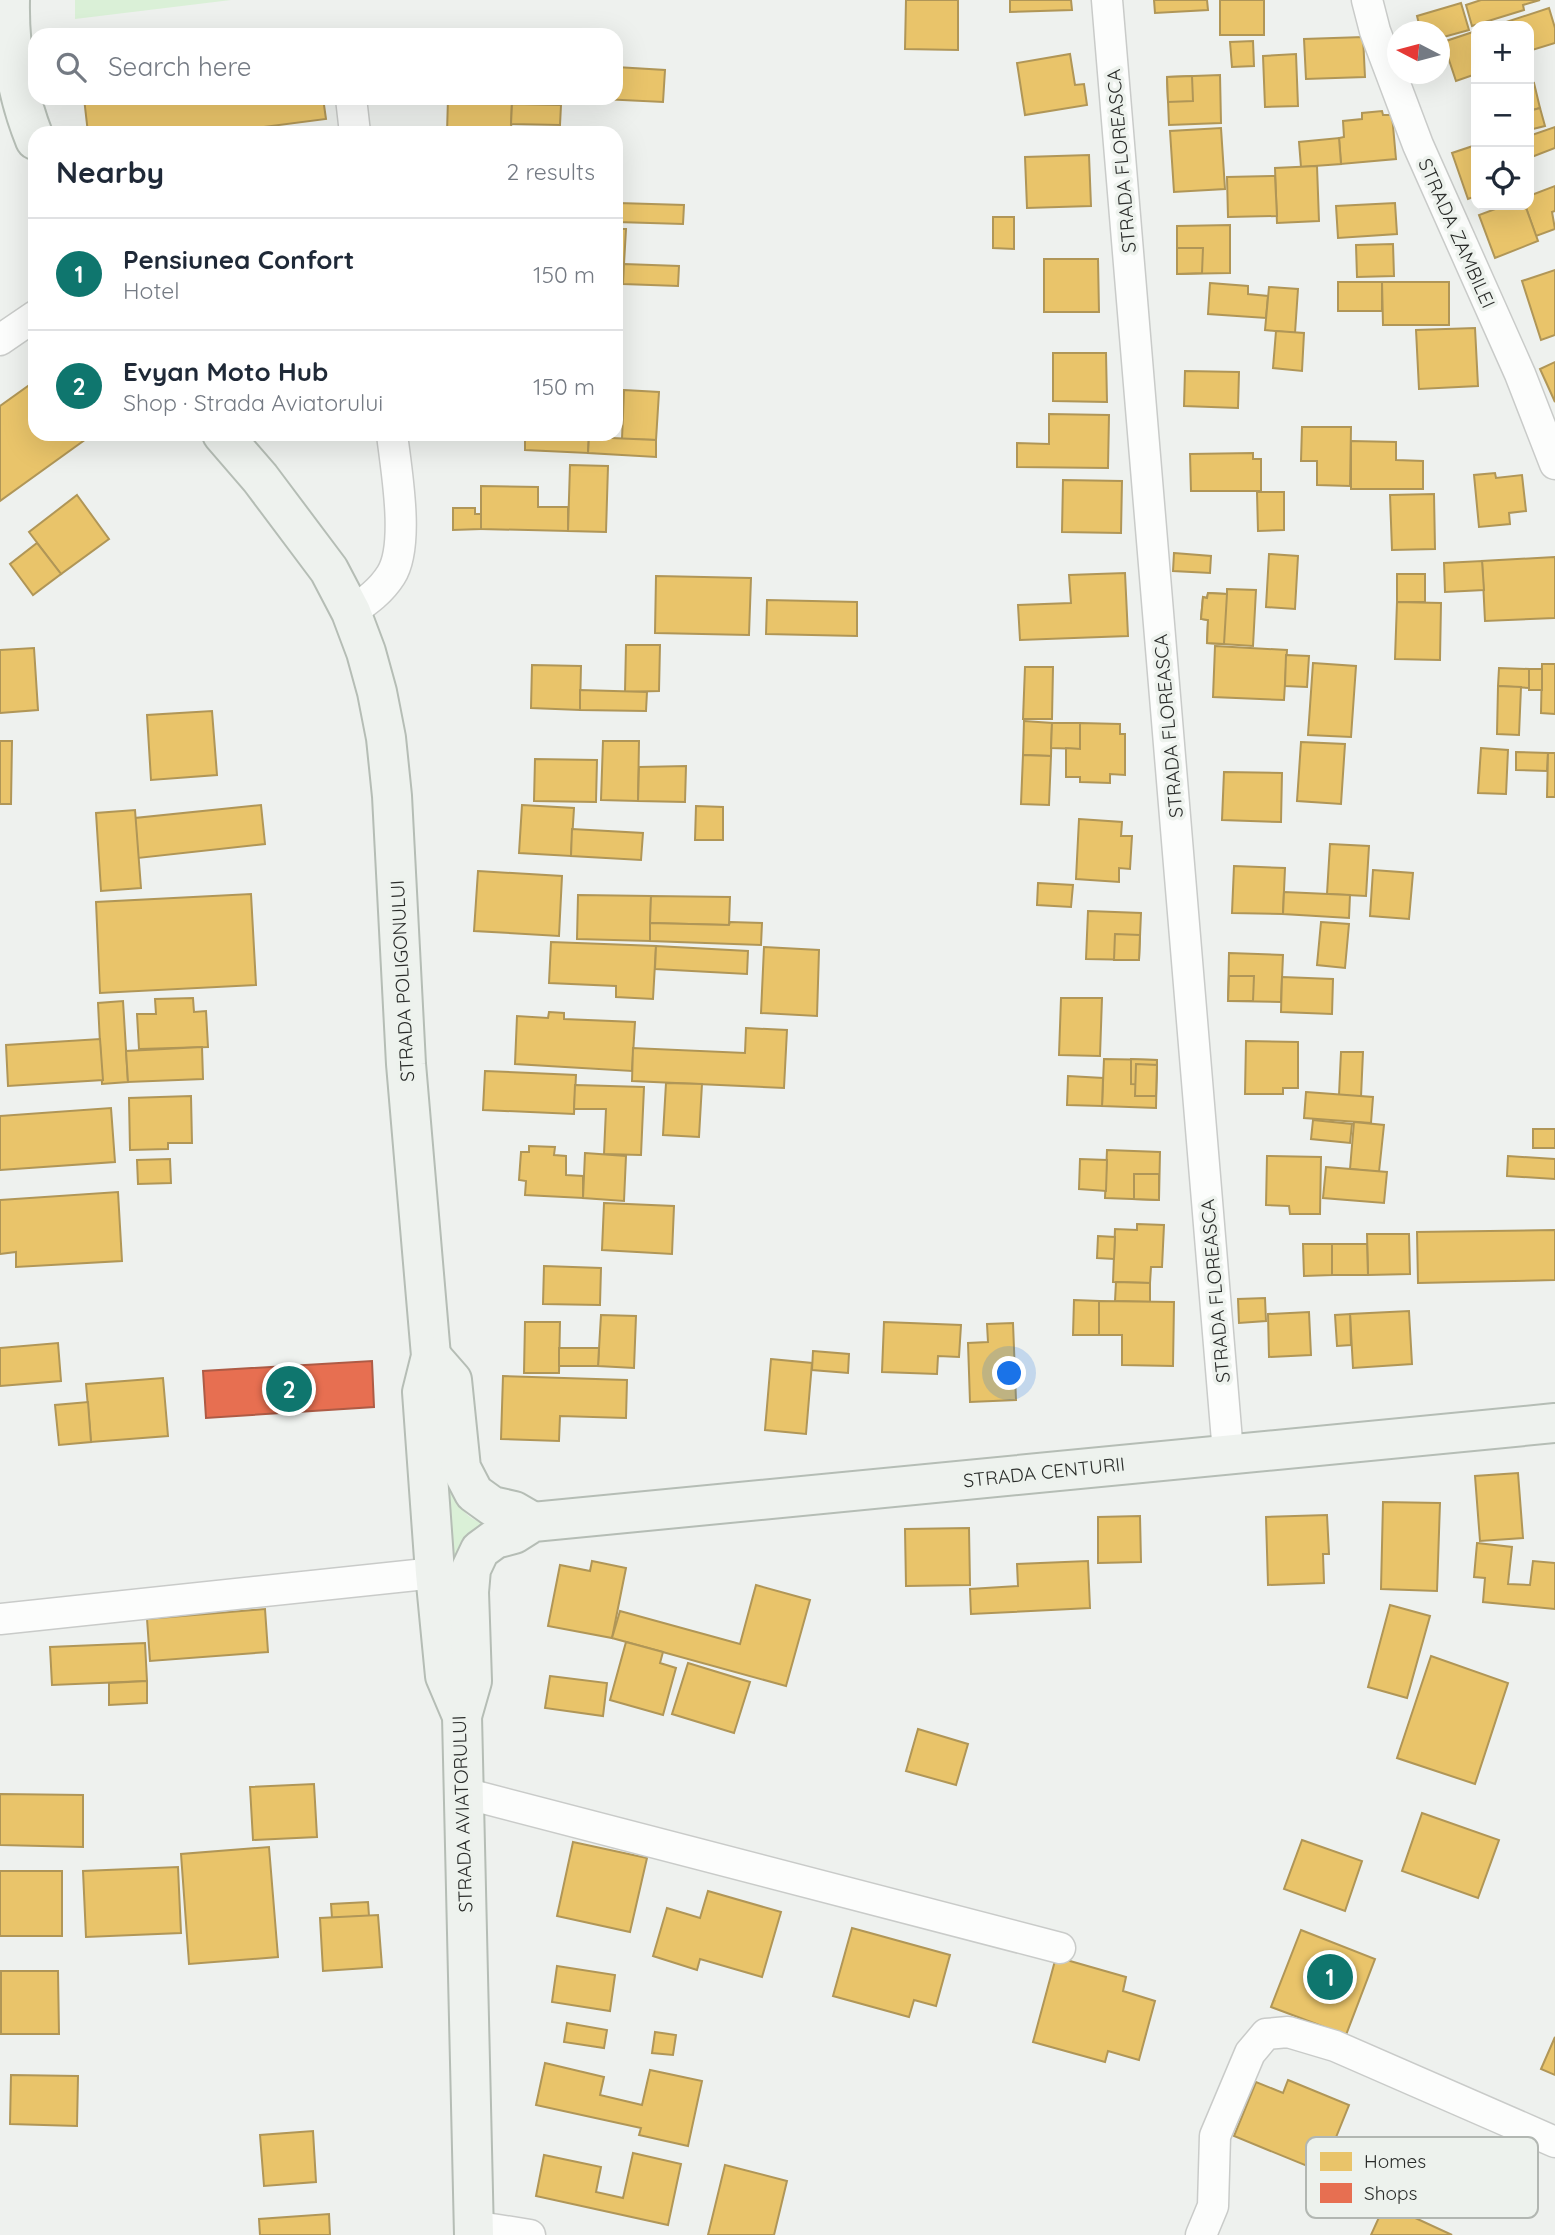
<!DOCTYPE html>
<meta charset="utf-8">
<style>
:root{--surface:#fff;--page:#f6f6f7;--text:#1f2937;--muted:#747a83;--line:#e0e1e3;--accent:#0f766e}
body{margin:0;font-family:Quicksand,sans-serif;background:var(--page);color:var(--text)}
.controls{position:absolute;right:21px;top:21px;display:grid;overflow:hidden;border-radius:14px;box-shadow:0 7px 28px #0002}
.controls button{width:63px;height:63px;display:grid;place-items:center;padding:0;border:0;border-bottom:2px solid var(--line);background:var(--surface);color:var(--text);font:35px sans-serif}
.compass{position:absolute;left:1387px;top:21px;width:63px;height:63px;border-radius:50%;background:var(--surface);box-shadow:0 7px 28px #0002;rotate:276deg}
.you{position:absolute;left:1010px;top:1374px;width:24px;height:24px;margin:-18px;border:5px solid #fff;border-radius:50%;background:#1a73e8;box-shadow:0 0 0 10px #1a73e833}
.badge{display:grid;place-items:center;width:46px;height:46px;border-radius:50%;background:var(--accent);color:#fff;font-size:23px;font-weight:700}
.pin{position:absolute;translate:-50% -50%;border:4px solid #fff;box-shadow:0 2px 7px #0006}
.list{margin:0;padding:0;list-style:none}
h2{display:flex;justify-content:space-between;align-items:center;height:91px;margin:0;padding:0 28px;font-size:30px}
h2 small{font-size:23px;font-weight:400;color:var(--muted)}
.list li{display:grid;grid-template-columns:46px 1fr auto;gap:21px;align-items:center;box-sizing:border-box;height:112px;padding:0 28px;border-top:2px solid var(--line)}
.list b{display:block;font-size:26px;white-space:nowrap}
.list p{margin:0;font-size:23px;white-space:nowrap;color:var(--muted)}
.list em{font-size:23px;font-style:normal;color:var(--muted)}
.icon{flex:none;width:38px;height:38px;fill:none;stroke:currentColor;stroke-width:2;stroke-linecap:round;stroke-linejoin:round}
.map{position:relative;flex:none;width:1555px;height:2235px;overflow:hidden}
.search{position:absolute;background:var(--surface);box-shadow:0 7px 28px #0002;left:28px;top:28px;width:595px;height:77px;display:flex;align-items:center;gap:18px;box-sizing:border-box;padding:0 24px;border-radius:21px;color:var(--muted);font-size:26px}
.panel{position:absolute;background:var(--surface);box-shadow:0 7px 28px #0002;left:28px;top:126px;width:595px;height:315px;border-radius:21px}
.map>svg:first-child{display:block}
</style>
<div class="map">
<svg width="1555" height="2235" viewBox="0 0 1555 2235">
<rect width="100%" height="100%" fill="#eef1ee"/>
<!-- green -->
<g fill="#daf0d7">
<polygon points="75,0 231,0 75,19"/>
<path d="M441,1437c5,34 8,81 49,88 -28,17 -33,16 -37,51z"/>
</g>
<!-- homes -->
<g fill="#e9c46a" stroke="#b09657" stroke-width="2">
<polygon points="906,0 958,0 958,50 905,49"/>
<polygon points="1010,0 1071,0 1072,10 1010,12"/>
<polygon points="1154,0 1207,0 1208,10 1155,13"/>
<rect x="1220" y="0" width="44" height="35"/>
<polygon points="1481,0 1540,0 1523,5 1524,10 1472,26 1466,5"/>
<polygon points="1461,3 1469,30 1440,38 1440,32 1421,32 1417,16"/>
<polygon points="1549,8 1555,28 1555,43 1529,51 1529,26 1494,26"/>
<polygon points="1476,31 1476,74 1456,81 1443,42"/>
<polygon points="1363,37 1365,77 1306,79 1304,39"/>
<polygon points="1253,41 1254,66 1232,67 1230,42"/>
<polygon points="1070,54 1075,85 1084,84 1087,105 1025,115 1017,63"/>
<polygon points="1296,54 1298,106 1265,107 1263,56"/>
<polygon points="616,67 665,70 663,102 602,99 616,98"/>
<polygon points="1220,75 1221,123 1169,125 1167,77"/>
<polygon points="1192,76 1193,101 1168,102 1167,77"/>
<polygon points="1534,83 1540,108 1529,111 1529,84"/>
<polygon points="84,98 323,98 326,119 216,133 88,133"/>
<polygon points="448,98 512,98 511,133 447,133"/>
<polygon points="512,104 561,105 560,125 511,124"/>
<polygon points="1540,108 1545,126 1529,130 1529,111"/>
<polygon points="1382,111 1383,115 1392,115 1396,159 1341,164 1339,138 1344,137 1343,121 1362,119 1362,113"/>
<polygon points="1555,127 1555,148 1529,158 1529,136"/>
<polygon points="1221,128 1225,189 1174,192 1170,131"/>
<polygon points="1339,138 1341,164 1301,167 1299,142"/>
<polygon points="1476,145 1476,196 1468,199 1452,153"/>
<polygon points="1089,155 1091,206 1027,208 1025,157"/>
<polygon points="1317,166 1319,221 1277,223 1275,168"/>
<polygon points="1275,176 1277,216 1228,217 1227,177"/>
<polygon points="1555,186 1555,211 1552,212 1555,229 1536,236 1525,205 1529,205 1529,196"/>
<polygon points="618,203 684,205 683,224 617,222"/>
<polygon points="1395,203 1397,234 1338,238 1336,206"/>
<polygon points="1506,205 1525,205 1538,241 1495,258 1479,215"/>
<polygon points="993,217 1014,217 1014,249 993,248"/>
<polygon points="1230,225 1230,273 1177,274 1177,226"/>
<polygon points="616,229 626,229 624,264 616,264"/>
<polygon points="1393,244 1394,276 1357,277 1356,245"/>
<polygon points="1177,248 1203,248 1202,273 1177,274"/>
<polygon points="1044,259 1098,259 1099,312 1044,312"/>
<polygon points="616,264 624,264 623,284 616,284"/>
<polygon points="624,264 679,266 678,286 623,284"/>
<polygon points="1555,270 1555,335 1541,340 1522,281"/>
<rect x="1338" y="282" width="44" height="29"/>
<polygon points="1382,282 1449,282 1449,325 1383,325"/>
<polygon points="1210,283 1248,286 1248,294 1268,296 1266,318 1208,314"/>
<polygon points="1269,287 1298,289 1295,333 1265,330"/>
<polygon points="1475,328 1478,386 1419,389 1416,330"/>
<polygon points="1276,331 1304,333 1302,371 1273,368"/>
<polygon points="1053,353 1106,353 1107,402 1053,401"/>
<polygon points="1555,362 1555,402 1540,369"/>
<polygon points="1185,371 1239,372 1238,408 1184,406"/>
<polygon points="35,381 35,434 93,434 0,501 0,406"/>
<polygon points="624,390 659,392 656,440 622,439"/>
<polygon points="1049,414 1109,415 1108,468 1017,467 1017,443 1049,444"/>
<polygon points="1302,427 1351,427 1350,486 1317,485 1317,461 1301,461"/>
<polygon points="525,434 589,434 588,453 525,450"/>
<polygon points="589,437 656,440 656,457 588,453"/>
<polygon points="1351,441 1396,442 1396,460 1423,461 1423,489 1351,489"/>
<polygon points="1253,453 1253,459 1261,459 1261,491 1191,491 1190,454"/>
<polygon points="570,465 608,466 606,532 568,531"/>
<polygon points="1495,473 1496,478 1522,475 1526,511 1509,513 1510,524 1479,527 1474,475"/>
<polygon points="1063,480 1122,481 1121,533 1062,532"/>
<polygon points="481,486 538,487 538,507 568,507 568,531 481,529"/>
<polygon points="1257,492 1284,492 1284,530 1258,531"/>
<polygon points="1434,494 1435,549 1392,550 1390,495"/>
<polygon points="77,495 109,539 61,574 29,532"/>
<polygon points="453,508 475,508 475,514 481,514 481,529 453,530"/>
<polygon points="37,543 61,574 33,595 10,564"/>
<polygon points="1174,553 1211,556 1210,573 1173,571"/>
<polygon points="1269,554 1298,556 1295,609 1266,607"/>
<polygon points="1555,557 1555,618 1485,621 1482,561"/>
<polygon points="1482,561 1484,590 1445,592 1444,563"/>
<polygon points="1125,573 1128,636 1020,640 1018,605 1071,603 1069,575"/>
<rect x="1397" y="574" width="28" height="28"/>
<polygon points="656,576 751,578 749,635 655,633"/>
<polygon points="1227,589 1256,590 1253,646 1207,643 1208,620 1201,619 1203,597 1207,598 1208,593 1227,594"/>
<polygon points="1208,593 1227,594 1224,644 1207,643 1208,620 1201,619 1203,597 1207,598"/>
<polygon points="767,600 857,602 857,636 766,634"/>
<polygon points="1397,602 1441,603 1440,660 1395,659"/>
<polygon points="626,645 660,645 659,691 625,692"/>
<polygon points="1215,646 1287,650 1284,700 1213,697"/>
<polygon points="34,648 38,710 0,713 0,650"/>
<polygon points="1286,655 1309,656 1307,687 1285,686"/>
<polygon points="1313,663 1356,666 1351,737 1308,735"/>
<polygon points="1542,664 1555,664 1555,714 1541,713"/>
<polygon points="532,665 581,666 580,710 531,708"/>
<polygon points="1025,667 1053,667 1052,719 1023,719"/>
<polygon points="1499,668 1529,669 1529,688 1498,686"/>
<rect x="1529" y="669" width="13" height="21"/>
<polygon points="1498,686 1521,687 1519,735 1497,734"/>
<polygon points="580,690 647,692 646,711 580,710"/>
<polygon points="212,711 217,775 151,780 147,715"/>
<polygon points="1024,721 1052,723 1051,756 1023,755"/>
<polygon points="1052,723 1080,723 1080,749 1051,748"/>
<polygon points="1080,723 1120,724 1120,734 1125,734 1125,775 1110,774 1110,783 1080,782 1080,777 1066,777 1066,748 1080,749"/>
<polygon points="0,741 12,741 11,804 0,804"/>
<polygon points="603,741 639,741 638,801 601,800"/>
<polygon points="1301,742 1345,744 1341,804 1297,801"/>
<polygon points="1481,748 1508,750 1506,794 1478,793"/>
<polygon points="1516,752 1548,753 1547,771 1516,770"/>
<polygon points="1548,753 1555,753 1555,797 1547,797"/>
<polygon points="1023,755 1051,756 1049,805 1021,804"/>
<polygon points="535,759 597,760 596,802 534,801"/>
<polygon points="686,766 685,802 638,801 639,767"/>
<polygon points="1224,772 1282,773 1281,822 1222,820"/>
<polygon points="261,805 265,844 138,858 135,818"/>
<polygon points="522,805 574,808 571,856 519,853"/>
<polygon points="696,806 723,807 723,840 695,840"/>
<polygon points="135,810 141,888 101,891 96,813"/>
<polygon points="1079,819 1122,822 1121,836 1132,836 1130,869 1119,868 1119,882 1076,879"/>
<polygon points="572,829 643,833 641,860 571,856"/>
<polygon points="1330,844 1369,846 1366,896 1327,894"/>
<polygon points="1234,866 1285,868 1283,914 1232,913"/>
<polygon points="1373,870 1413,873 1409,919 1370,916"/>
<polygon points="478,871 562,876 559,936 474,931"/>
<polygon points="1038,883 1073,885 1071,907 1037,905"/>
<polygon points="1284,892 1350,895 1349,918 1283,914"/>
<polygon points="251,894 256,985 100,993 96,902"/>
<polygon points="578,895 651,896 650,941 577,939"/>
<polygon points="651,896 730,897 729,925 650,923"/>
<polygon points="1088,911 1141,913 1139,960 1086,959"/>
<polygon points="730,922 762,923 761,945 650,941 650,923 729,925"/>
<polygon points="1321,922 1349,924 1345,968 1317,965"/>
<polygon points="1115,934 1140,935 1139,960 1114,960"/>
<polygon points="551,942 656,946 653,999 616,997 616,986 549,983"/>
<polygon points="656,946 748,951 747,974 655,969"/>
<polygon points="764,947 819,950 817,1016 761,1013"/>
<polygon points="1229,953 1283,955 1281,1002 1228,1001"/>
<polygon points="1229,976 1254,976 1253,1001 1228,1001"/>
<polygon points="1282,977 1333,979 1332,1014 1281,1012"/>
<polygon points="193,998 194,1012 206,1011 208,1047 139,1049 137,1014 156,1014 155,999"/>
<polygon points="1061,998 1102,998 1100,1056 1059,1055"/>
<polygon points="123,1001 128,1082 102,1084 98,1003"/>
<polygon points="549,1012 564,1013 564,1019 635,1022 632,1071 515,1064 517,1016 548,1018"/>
<polygon points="746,1028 787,1030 784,1088 632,1081 633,1048 745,1053"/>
<polygon points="100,1039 103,1080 8,1086 6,1045"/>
<polygon points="1246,1041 1298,1042 1298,1088 1283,1088 1283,1094 1245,1094"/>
<polygon points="202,1047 203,1079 128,1082 126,1051"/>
<polygon points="1341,1052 1363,1052 1361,1097 1339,1095"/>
<polygon points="1104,1059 1157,1060 1156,1108 1102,1106"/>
<polygon points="1131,1059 1157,1060 1156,1085 1131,1084"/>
<polygon points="1136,1064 1157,1065 1156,1096 1135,1096"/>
<polygon points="485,1071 576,1075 574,1114 483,1110"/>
<polygon points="1068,1076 1103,1078 1102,1106 1067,1105"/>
<polygon points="666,1083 702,1084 699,1137 663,1135"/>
<polygon points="575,1085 644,1087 641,1155 604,1154 606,1109 574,1109"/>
<polygon points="1306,1092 1373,1097 1371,1123 1304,1118"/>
<polygon points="191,1096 192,1143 168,1143 168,1149 130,1150 129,1098"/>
<polygon points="111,1108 115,1162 0,1170 0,1116"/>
<polygon points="1313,1120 1352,1124 1350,1143 1311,1139"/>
<polygon points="1354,1122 1384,1125 1379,1172 1350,1169"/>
<rect x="1533" y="1129" width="22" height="19"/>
<polygon points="529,1146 555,1147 554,1155 566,1156 566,1175 583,1176 583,1198 525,1195 526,1181 519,1180 521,1152 529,1152"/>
<polygon points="1107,1150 1160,1152 1159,1200 1105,1198"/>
<polygon points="585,1153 626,1156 624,1201 583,1198"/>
<polygon points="1267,1156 1321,1157 1320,1214 1290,1214 1289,1206 1266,1205"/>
<polygon points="1508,1156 1555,1159 1555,1179 1507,1176"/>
<polygon points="170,1159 171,1183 138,1184 137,1160"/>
<polygon points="1080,1159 1107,1160 1106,1191 1079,1189"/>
<polygon points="1326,1167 1387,1172 1384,1203 1323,1198"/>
<polygon points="1134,1174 1159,1174 1159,1200 1134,1199"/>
<polygon points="118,1192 122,1261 16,1267 16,1252 0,1254 0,1200"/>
<polygon points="604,1203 674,1206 672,1254 602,1250"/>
<polygon points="1137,1224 1164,1225 1162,1267 1151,1267 1150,1283 1113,1282 1115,1229 1137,1230"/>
<polygon points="1555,1230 1555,1280 1418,1283 1417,1232"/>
<polygon points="1367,1234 1409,1234 1410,1274 1368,1275"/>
<polygon points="1098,1236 1115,1237 1114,1259 1097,1258"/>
<polygon points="1303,1244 1332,1244 1332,1275 1304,1276"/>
<polygon points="1332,1244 1367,1244 1368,1275 1332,1275"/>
<polygon points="544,1266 601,1268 600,1305 543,1304"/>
<polygon points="1116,1282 1150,1283 1150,1302 1115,1301"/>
<polygon points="1265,1298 1266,1321 1239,1323 1238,1299"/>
<polygon points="1074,1300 1099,1301 1099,1335 1073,1335"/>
<polygon points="1099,1301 1174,1302 1173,1366 1122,1365 1122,1335 1099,1335"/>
<polygon points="1409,1311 1412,1364 1353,1368 1350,1314"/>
<polygon points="1309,1312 1311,1355 1269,1357 1268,1314"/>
<polygon points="1350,1314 1351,1345 1337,1346 1335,1315"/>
<polygon points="601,1315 636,1316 634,1368 598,1366"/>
<polygon points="525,1322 560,1322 559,1373 524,1373"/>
<polygon points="884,1322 961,1325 959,1357 938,1356 937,1374 882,1372"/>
<polygon points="1013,1323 1016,1400 970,1402 968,1343 988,1342 987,1324"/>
<polygon points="58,1343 61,1381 0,1386 0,1348"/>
<polygon points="559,1348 599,1348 598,1366 559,1366"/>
<polygon points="813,1351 849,1354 848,1373 812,1370"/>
<polygon points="771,1359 812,1363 806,1434 765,1430"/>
<polygon points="503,1376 627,1380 626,1418 560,1416 559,1441 501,1439"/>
<polygon points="163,1378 168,1436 91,1442 86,1384"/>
<polygon points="88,1402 91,1442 59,1445 55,1405"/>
<polygon points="1518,1473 1523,1538 1480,1541 1475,1476"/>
<polygon points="1383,1502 1440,1503 1437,1591 1381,1589"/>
<polygon points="1327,1515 1329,1554 1323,1554 1324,1583 1268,1585 1266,1517"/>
<polygon points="1140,1516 1141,1562 1098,1563 1098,1517"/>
<polygon points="969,1528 970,1585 906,1586 905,1529"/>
<polygon points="1477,1543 1512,1547 1508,1584 1530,1585 1533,1561 1555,1563 1555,1609 1483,1602 1485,1578 1474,1577"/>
<polygon points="592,1561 626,1568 612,1638 548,1626 560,1565 590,1571"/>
<polygon points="1088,1561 1090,1608 971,1614 970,1589 1018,1586 1017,1564"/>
<polygon points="756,1585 810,1600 786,1686 612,1638 620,1611 740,1644"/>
<polygon points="1390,1605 1430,1616 1407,1698 1368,1687"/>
<polygon points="265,1609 268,1652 150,1661 147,1619"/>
<polygon points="626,1642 663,1652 660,1663 676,1668 663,1715 610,1700"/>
<polygon points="145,1643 147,1681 52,1685 50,1647"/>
<polygon points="1431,1656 1508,1683 1475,1784 1397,1758"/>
<polygon points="688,1663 750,1682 734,1733 672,1714"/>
<polygon points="550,1676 607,1683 603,1716 545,1708"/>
<polygon points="147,1681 147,1703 109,1705 109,1683"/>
<polygon points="918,1729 968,1744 956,1785 906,1771"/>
<polygon points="314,1784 317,1837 253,1840 250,1787"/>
<polygon points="0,1794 83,1795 83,1847 0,1845"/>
<polygon points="1422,1813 1499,1840 1478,1898 1402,1871"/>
<polygon points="1302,1840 1362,1861 1345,1911 1284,1889"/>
<polygon points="573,1842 647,1858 630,1932 557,1916"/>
<polygon points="269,1847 278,1957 189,1964 181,1854"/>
<polygon points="178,1867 181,1933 86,1937 83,1871"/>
<rect x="0" y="1871" width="62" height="65"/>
<polygon points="708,1891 781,1912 762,1977 700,1959 697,1970 653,1956 667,1908 700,1918"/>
<polygon points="368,1902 369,1916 332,1918 331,1904"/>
<polygon points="378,1915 382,1967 323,1971 320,1918"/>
<polygon points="852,1928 950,1955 936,2006 914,2000 909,2017 833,1996"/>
<polygon points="1301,1930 1375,1959 1346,2035 1271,2007"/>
<polygon points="1056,1957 1126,1977 1123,1991 1155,2001 1139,2060 1108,2051 1105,2062 1033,2042"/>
<polygon points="557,1966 615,1975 610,2011 552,2002"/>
<polygon points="1,1971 58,1971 59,2034 1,2034"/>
<polygon points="567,2023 607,2030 604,2048 564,2042"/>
<polygon points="655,2032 676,2035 673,2055 652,2053"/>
<polygon points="1555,2037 1555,2075 1541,2069"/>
<polygon points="545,2063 604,2077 600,2095 642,2105 650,2070 702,2081 688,2146 639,2135 641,2128 536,2105"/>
<polygon points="11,2075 78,2076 77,2126 10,2124"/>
<polygon points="1288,2080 1349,2105 1322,2172 1234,2136 1256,2082 1283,2093"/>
<polygon points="313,2131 316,2182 264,2186 260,2135"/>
<polygon points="633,2153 681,2164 668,2225 536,2196 544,2155 601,2167 596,2192 623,2198"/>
<polygon points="725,2165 787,2181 774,2235 708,2235"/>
<polygon points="1385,2204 1452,2235 1371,2235"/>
<polygon points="329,2214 330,2235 260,2235 259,2219"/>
</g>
<!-- shops -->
<polygon fill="#e76f51" stroke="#ae5b45" stroke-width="2" points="372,1361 374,1407 206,1418 203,1371"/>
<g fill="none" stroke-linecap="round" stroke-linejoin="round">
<!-- minor casing -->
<g stroke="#c9cbc9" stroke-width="33">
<g id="minor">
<polyline points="1107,0 1228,1453"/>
<polyline points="1367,0 1375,31 1418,145 1520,374 1555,464"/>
<polyline points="351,98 355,133"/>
<polyline points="0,340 35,316"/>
<path d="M351,612c16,-11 30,-21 40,-37 19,-30 5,-106 1,-141"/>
<polyline points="0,1619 435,1573"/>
<polyline points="464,1793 1060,1948"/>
<polyline points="473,2226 530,2235"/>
<polyline points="1201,2235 1213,2206 1215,2136 1250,2053 1266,2034 1288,2032 1335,2046 1555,2142"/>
</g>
</g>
<!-- major casing -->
<g stroke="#b5bdb5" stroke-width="42">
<g id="major">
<path d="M10,0c-1,49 7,95 25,140"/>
<polyline points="222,434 260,478 329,570 351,612 366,652 377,692 386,738 392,796 406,1064 431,1356 422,1392 435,1573 445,1676 462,1716 474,2235"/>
<polyline points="431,1356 452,1380 461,1468 474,1493 492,1506 514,1511 533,1522"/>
<polyline points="462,1716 472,1681 469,1592 471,1569 480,1550 495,1539 514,1534 533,1522 1555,1423"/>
</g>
</g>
<!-- minor -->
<use href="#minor" stroke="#fcfdfc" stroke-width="30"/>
<!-- major -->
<use href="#major" stroke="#eef2ee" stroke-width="38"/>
</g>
<g text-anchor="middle" stroke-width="7" stroke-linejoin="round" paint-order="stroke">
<!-- street labels -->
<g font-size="19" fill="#2a2c2a" stroke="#edf2ed">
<text transform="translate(1121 161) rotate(-95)" y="7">STRADA FLOREASCA</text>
<text transform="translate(1457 233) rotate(66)" y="7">STRADA ZAMBILEI</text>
<text transform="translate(1168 726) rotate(-95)" y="7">STRADA FLOREASCA</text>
<text transform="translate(402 981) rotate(-93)" y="7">STRADA POLIGONULUI</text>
<text transform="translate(1215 1291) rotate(-95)" y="7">STRADA FLOREASCA</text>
<text transform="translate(1044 1472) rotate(-6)" y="7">STRADA CENTURII</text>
<text transform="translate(462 1814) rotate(-92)" y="7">STRADA AVIATORULUI</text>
</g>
</g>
<!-- legend -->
<rect x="1306" y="2137" width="232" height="81" rx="10" fill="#edf2ed" stroke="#b2b7b2" stroke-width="2"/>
<rect x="1320" y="2152" width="32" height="19" fill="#e9c46a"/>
<rect x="1320" y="2183" width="32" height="20" fill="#e76f51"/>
<g font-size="19" fill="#2a2c2a">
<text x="1364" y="2168">Homes</text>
<text x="1364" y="2200">Shops</text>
</g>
</svg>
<div class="controls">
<button>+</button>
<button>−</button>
<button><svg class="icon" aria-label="locate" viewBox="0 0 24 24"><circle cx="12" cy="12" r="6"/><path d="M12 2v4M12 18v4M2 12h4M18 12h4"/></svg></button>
</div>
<svg class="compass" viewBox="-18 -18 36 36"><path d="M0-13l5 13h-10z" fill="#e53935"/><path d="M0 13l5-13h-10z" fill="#747a83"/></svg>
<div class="you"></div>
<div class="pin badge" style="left:1330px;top:1977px">1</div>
<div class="pin badge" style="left:289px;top:1389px">2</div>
<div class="search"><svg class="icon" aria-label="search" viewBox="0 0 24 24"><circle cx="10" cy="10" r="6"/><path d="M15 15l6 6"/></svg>Search here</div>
<section class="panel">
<h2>Nearby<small>2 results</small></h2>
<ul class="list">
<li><span class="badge">1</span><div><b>Pensiunea Confort</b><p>Hotel</p></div><em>150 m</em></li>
<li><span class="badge">2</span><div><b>Evyan Moto Hub</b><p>Shop · Strada Aviatorului</p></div><em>150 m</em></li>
</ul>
</section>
</div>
